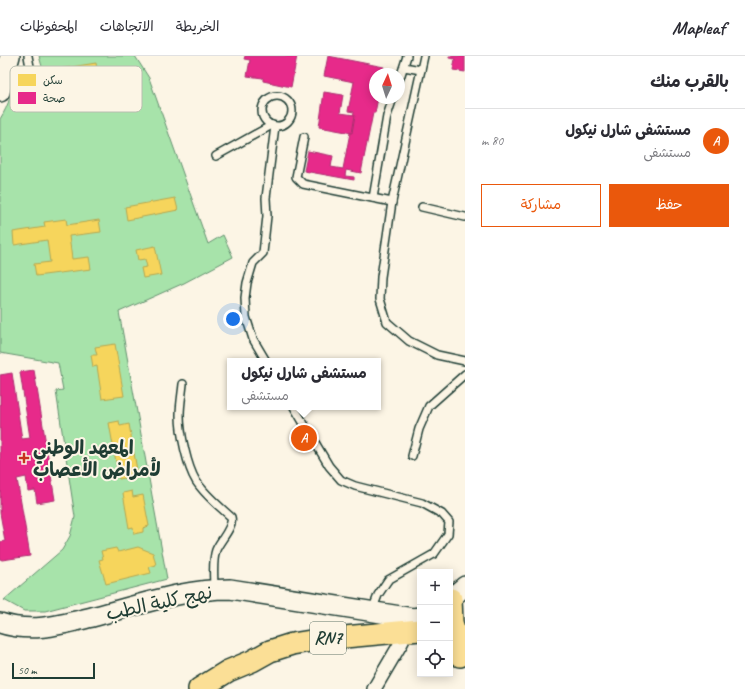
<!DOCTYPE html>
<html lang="ar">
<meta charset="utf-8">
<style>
:root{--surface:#fff;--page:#f2f2f3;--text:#2b2b33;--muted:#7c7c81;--line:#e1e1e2;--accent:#ea580c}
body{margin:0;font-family:Caveat,"Playpen Sans Arabic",sans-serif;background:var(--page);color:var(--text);direction:rtl}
.controls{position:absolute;right:12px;bottom:12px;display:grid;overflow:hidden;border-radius:0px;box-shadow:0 2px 10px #0003}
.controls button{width:36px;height:36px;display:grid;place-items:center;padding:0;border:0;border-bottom:1px solid var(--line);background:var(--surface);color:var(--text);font:20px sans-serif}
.compass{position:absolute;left:369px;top:12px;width:36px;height:36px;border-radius:50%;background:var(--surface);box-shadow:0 2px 10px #0003;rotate:4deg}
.scale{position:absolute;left:12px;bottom:10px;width:83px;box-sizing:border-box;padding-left:4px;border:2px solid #1f3d34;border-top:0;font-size:11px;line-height:14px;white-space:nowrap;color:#1f3d34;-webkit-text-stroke:3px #fcf5e5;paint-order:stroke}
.you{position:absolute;left:233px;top:263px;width:14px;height:14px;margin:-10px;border:3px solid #fff;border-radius:50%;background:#1a73e8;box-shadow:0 0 0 6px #1a73e833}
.badge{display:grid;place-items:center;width:26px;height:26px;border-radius:50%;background:var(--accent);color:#fff;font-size:13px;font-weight:700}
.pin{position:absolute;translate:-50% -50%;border:2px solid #fff;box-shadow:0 1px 4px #0006}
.popup{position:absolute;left:227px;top:302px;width:154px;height:52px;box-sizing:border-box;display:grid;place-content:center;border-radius:0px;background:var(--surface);filter:drop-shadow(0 1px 3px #0005);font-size:13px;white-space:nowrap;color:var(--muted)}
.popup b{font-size:15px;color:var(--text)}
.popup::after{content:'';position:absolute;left:50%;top:100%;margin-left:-8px;border:8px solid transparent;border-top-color:var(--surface)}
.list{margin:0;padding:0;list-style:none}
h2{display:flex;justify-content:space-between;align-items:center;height:52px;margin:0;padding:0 16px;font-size:17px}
h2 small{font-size:13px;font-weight:400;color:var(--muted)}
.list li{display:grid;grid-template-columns:26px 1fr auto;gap:12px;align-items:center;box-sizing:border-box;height:64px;padding:0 16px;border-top:1px solid var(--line)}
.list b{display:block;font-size:15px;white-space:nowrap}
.list p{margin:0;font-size:13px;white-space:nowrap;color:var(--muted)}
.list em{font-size:13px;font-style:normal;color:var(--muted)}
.actions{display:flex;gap:8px;padding:12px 16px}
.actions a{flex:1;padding:9px 0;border:1px solid var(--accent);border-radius:0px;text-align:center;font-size:14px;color:var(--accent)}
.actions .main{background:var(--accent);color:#fff}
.icon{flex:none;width:22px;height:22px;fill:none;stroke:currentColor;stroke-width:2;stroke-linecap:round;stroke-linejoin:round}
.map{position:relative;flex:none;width:465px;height:633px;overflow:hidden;direction:ltr}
header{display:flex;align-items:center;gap:24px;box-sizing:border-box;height:56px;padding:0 20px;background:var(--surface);border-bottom:1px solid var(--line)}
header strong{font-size:19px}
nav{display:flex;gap:22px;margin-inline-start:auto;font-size:14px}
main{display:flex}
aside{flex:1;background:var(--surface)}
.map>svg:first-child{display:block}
</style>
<header>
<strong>Mapleaf</strong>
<nav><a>الخريطة</a><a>الاتجاهات</a><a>المحفوظات</a></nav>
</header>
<main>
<aside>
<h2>بالقرب منك<small></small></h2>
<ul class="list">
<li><span class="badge">A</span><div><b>مستشفى شارل نيكول</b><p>مستشفى</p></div><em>80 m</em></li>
</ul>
<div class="actions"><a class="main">حفظ</a><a>مشاركة</a></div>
</aside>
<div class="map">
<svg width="465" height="633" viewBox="0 0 465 633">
<rect width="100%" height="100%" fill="#fcf5e5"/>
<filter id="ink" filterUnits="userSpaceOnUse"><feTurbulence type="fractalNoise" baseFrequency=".025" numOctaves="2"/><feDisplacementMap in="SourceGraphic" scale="8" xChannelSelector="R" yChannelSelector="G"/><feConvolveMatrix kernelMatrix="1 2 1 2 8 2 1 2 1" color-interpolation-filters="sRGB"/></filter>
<g filter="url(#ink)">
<!-- green -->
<path fill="#a7e3aa" stroke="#63906f" d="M39,0h96l14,22 59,166 15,-9 10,22 -49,26 -65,29 48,267 -122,32h-21l-20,-11 58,-50 8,-14 5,-19 -19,-126 7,-1 -5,-27 -58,-10v-234c9,-14 13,-29 15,-45l28,-4z"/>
<!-- homes -->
<g fill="#f6d55c" stroke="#b6a750">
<polygon points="96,7 98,19 103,18 105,29 81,33 80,27 61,30 59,13"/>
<polygon points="175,142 178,154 127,164 125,151"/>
<polygon points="66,163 67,169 99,164 101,176 69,180 72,203 89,201 91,213 36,220 34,208 50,206 47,184 14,189 13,176 45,171 44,166"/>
<polygon points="155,190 161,219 143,222 141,212 147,211 145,203 138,204 136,194"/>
<polygon points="115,288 124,340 102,343 97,310 93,311 91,299 97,299 95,291"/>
<polygon points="119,365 120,370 129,368 138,420 119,423 109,367"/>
<polygon points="132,435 133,441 143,439 149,470 143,472 143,476 134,478 133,471 129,472 123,437"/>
<polygon points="138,491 153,497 156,509 149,511 151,517 106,528 99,504 103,503 101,495 116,492 118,496"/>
</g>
<!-- health -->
<g fill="#e7298a" stroke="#ab2f70">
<polygon points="245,0 297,0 291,31 263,25 263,22 247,20 250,4 244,3"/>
<polygon points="328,0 384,11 383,18 375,18 375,42 378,42 375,57 373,57 361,117 346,114 345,120 354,121 354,124 304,115 308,95 333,100 331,111 343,113 354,56 348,55 354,26 324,20"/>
<polygon points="449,0 465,0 465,16 453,14 455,3 449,2"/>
<polygon points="324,36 343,39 340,57 355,59 352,77 319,71"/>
<polygon points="34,314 55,444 37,447 35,434 28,435 26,421 17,423 30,500 2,504 0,503 0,486 5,485 0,457 0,319 12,317 22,383 30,382 20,316"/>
</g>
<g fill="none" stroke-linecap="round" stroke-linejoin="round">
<!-- lane casing -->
<g stroke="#1f3d34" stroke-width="10">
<g id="lane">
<polyline points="28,0 31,16"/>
<polyline points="424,0 392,146 381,221 380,243 387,266 409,285 437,299 465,305"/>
<polyline points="404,11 421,14"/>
<polyline points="399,25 407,0"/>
<circle cx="277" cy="55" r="15"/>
<polyline points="304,81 296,121 303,128 392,146"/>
<polyline points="216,100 272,69"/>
<polyline points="373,142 387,60 393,42"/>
<polyline points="422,151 465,161"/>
<polyline points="266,305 253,283 246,261 245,242 247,227 253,207 263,197 267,160 266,142 275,70"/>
<path d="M183,328c-1,10 -3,21 -3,31 0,18 7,51 16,66 9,14 23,25 35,36 3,10 -11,23 -15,33 -4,11 -2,27 -2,39"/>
<polyline points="294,351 329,410 341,424 355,430 422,447 442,458 449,466 448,478 434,498 388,524 378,539 372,555"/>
<polyline points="412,400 419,373 429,350 465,318"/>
</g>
</g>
<!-- street casing -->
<g stroke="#1f3d34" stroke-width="16">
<polyline id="street" points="374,633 401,587 410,570"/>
</g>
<!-- secondary casing -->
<g stroke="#1f3d34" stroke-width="22">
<g id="secondary">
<polyline points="0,36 10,0"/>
<polyline points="450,543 465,530"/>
<path d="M0,567c33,11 63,1 96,-7 43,-11 88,-27 134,-27l183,29 7,-1"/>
</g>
</g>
<!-- primary casing -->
<g stroke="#1f3d34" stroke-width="24">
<g id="primary">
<polyline points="451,543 452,566 460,600"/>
<polyline points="199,633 228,615 252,605 270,595 292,588 323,583 420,574"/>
</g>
</g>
<!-- lane -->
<use href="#lane" stroke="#fcf5e5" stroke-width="7"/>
<!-- street -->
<use href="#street" stroke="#fcf5e5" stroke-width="13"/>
<!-- secondary -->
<use href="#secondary" stroke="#fcf5e5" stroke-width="19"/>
<!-- primary -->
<use href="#primary" stroke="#fbdf96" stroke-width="21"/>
</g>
</g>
<!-- markers -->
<path fill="#c8321e" stroke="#fcf5e5" stroke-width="1.5" d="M22 396h4v4h4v4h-4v4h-4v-4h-4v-4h4z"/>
<g text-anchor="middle" stroke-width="4" stroke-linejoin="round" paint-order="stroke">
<!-- shield labels -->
<rect fill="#fcf5e5" stroke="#617469" stroke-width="1" x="310" y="566" width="36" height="32" rx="3"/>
<g font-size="18" font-weight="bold" fill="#1f3d34">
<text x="328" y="588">RN7</text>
</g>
<!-- poi labels -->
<g font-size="19" font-weight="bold" fill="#1f3d34" stroke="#fcf5e5" text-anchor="start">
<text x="33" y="398">المعهد الوطني<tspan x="33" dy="22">لأمراض الأعصاب</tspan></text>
</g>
<!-- street labels -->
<g font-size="19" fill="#1f3d34" stroke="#fcf5e5">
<text transform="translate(159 546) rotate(-12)" y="7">نهج كلية الطب</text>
</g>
</g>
<!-- legend -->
<rect x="10" y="10" width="132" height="46" rx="6" fill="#fcf5e5" stroke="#babeb0" stroke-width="1"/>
<rect x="18" y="18" width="18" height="12" fill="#f6d55c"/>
<rect x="18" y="36" width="18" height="12" fill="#e7298a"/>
<g font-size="11" fill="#1f3d34">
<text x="43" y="28">سكن</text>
<text x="43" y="46">صحة</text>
</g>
</svg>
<div class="controls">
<button>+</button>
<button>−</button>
<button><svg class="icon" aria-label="locate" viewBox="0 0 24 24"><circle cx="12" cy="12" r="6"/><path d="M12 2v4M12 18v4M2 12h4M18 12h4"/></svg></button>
</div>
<svg class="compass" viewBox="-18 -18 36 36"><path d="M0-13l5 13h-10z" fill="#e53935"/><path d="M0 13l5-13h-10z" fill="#7c7c81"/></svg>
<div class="scale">50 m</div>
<div class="you"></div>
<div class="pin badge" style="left:304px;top:382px">A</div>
<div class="popup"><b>مستشفى شارل نيكول</b>مستشفى</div>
</div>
</main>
